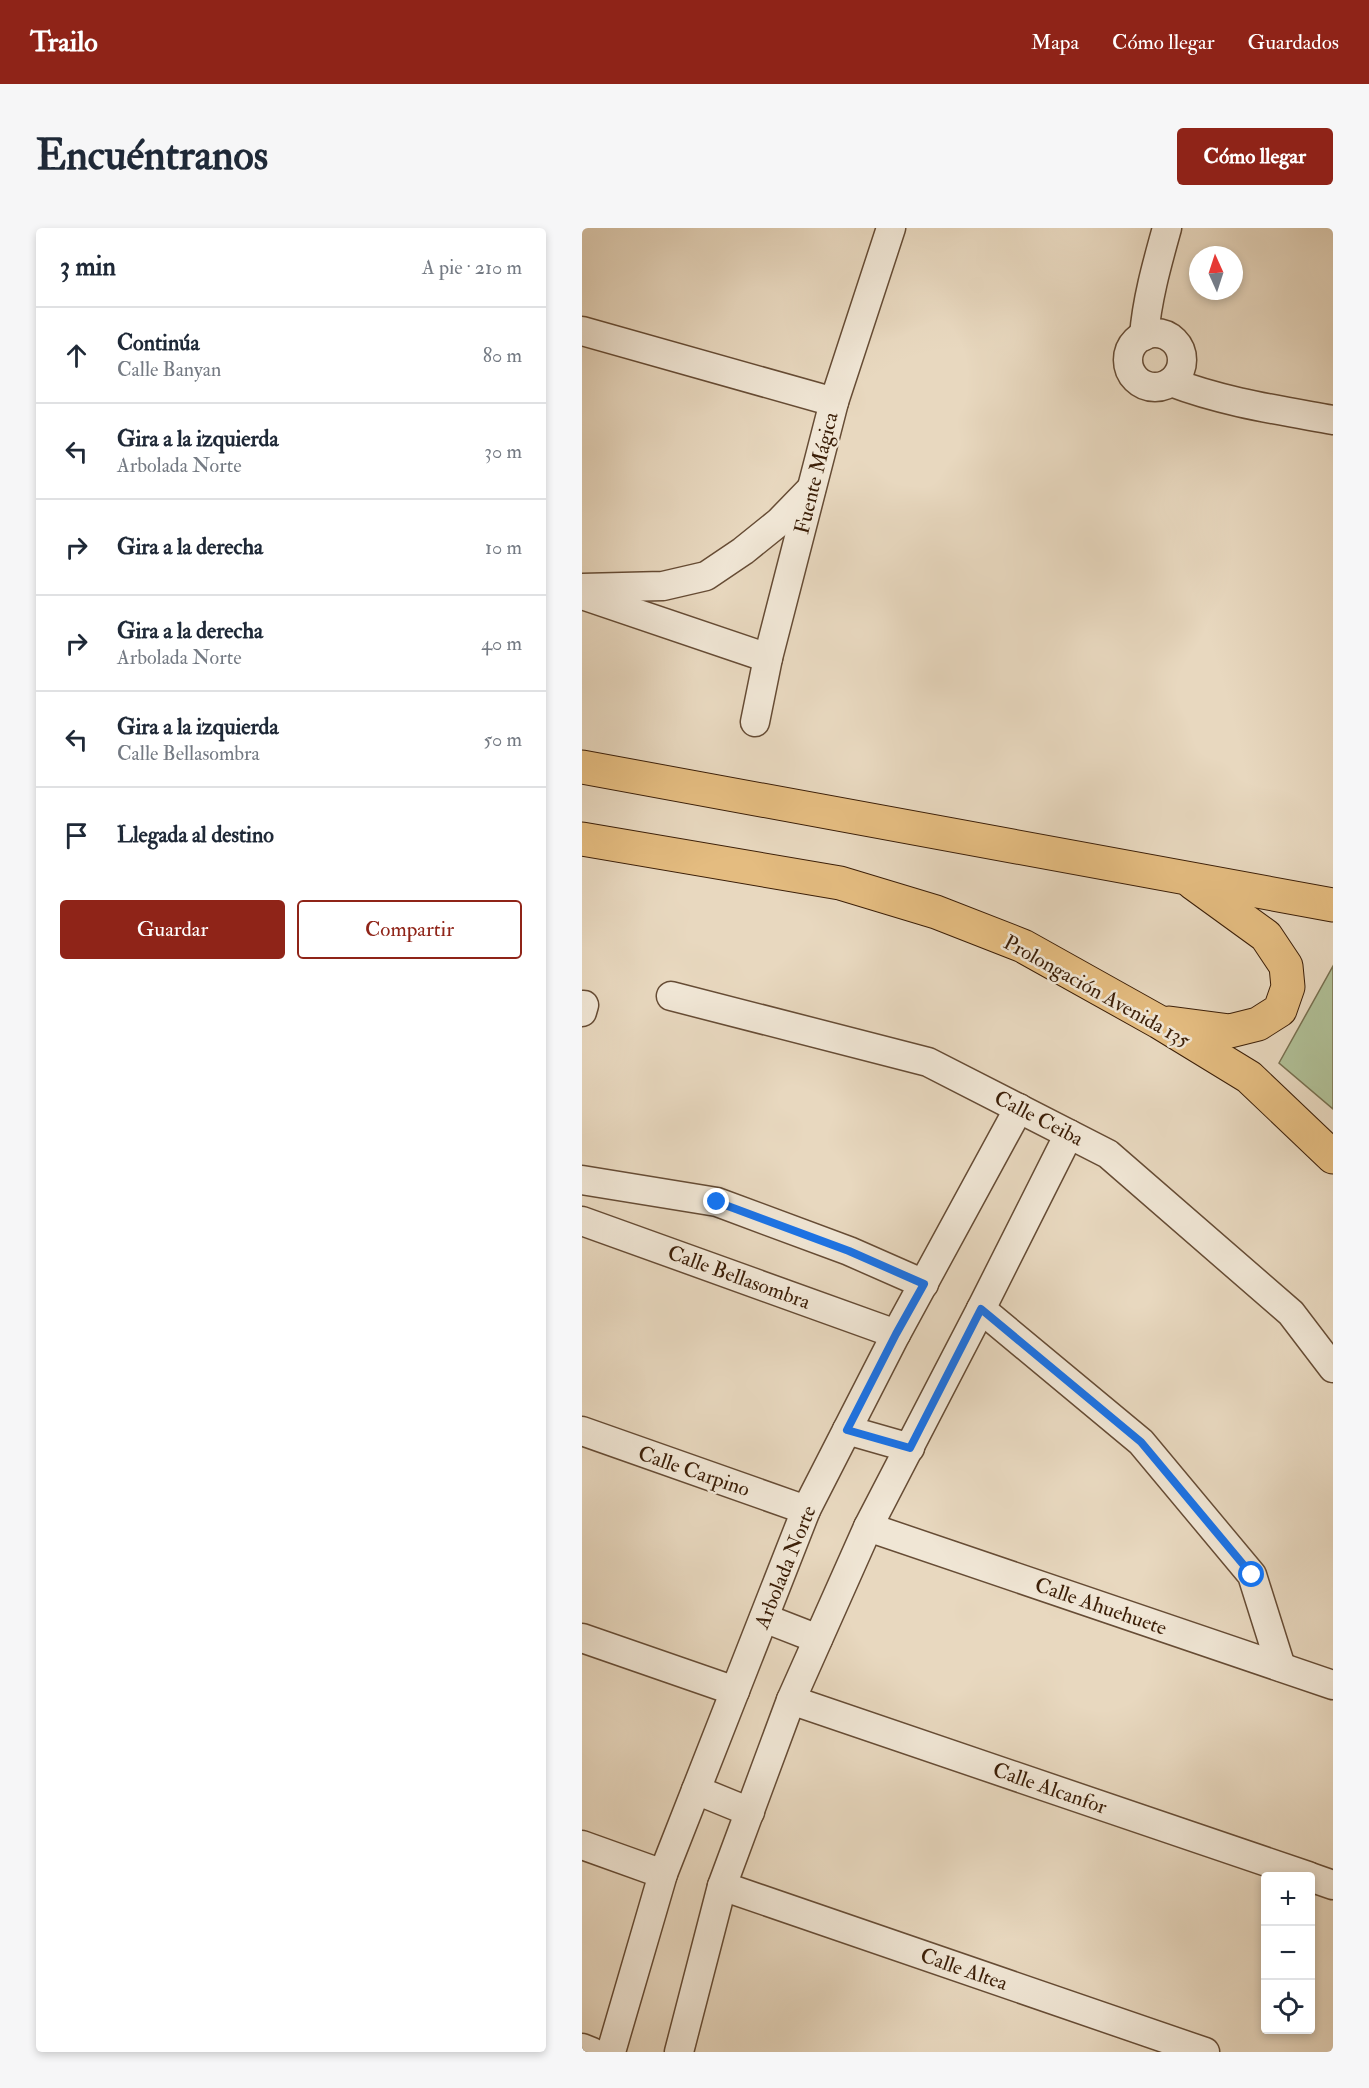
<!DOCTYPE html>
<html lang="es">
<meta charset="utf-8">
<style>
:root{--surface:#fff;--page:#f6f6f7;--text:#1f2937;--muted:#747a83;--line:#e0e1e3;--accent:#8f2418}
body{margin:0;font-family:"IM FELL Double Pica",serif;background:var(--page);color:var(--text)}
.controls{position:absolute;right:18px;bottom:18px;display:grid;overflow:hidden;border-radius:6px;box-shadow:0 3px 9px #0003}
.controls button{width:54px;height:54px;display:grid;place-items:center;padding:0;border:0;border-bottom:2px solid var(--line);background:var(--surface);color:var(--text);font:30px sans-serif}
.compass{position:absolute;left:607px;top:18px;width:54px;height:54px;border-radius:50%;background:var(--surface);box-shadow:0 3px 9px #0003;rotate:357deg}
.stop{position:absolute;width:18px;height:18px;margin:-14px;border:4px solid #1a73e8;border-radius:50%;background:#fff}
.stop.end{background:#1a73e8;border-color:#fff;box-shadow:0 2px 6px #0008}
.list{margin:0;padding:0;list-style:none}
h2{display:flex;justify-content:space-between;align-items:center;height:78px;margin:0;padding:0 24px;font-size:26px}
h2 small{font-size:20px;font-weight:400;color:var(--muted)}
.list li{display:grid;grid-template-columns:39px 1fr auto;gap:18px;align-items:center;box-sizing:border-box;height:96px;padding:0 24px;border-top:2px solid var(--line)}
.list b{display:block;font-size:22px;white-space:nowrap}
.list p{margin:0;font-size:20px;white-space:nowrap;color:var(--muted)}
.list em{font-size:20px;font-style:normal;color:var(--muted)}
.actions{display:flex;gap:12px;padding:18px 24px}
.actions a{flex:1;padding:14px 0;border:2px solid var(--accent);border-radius:6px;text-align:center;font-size:21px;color:var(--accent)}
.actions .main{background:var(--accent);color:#fff}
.icon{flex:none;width:33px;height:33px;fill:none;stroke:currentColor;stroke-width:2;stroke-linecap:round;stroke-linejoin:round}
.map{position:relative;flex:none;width:751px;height:1824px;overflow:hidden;border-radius:6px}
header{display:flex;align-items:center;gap:36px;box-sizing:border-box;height:84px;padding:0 30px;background:var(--accent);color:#fff}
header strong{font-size:28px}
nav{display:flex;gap:33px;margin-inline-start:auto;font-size:21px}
.intro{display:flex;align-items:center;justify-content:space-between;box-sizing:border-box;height:144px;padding:0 36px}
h1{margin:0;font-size:42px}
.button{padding:15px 27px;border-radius:6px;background:var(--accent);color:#fff;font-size:21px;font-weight:700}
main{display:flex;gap:36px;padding:0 36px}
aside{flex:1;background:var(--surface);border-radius:6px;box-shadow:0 3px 9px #0003}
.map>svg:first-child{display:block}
</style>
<header>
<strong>Trailo</strong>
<nav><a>Mapa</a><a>Cómo llegar</a><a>Guardados</a></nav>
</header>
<div class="intro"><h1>Encuéntranos</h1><a class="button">Cómo llegar</a></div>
<main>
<aside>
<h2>3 min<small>A pie · 210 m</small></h2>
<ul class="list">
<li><svg class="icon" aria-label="ahead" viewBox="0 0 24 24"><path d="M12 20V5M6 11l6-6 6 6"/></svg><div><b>Continúa</b><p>Calle Banyan</p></div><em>80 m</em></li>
<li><svg class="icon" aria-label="left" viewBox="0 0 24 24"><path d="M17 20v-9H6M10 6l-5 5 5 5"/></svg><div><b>Gira a la izquierda</b><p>Arbolada Norte</p></div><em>30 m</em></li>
<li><svg class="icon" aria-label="right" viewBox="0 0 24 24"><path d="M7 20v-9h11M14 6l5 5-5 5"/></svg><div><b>Gira a la derecha</b></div><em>10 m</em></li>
<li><svg class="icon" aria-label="right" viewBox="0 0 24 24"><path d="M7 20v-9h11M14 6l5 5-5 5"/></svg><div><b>Gira a la derecha</b><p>Arbolada Norte</p></div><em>40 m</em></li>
<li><svg class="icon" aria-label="left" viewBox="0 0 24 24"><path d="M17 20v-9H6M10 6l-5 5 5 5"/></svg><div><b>Gira a la izquierda</b><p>Calle Bellasombra</p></div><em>50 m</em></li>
<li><svg class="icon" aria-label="arrive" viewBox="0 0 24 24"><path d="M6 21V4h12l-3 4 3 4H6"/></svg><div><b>Llegada al destino</b></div></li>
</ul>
<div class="actions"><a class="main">Guardar</a><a>Compartir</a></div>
</aside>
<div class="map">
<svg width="751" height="1824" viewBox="0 0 751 1824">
<rect width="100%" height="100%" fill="#e8d8bf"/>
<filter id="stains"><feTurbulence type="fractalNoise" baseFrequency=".00333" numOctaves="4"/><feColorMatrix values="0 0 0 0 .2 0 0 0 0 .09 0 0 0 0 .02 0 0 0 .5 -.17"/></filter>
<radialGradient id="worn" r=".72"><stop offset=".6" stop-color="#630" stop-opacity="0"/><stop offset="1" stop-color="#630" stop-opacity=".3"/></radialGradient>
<!-- green -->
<polygon fill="#b0c097" stroke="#766f4f" stroke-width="1.5" points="751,738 751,881 697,835"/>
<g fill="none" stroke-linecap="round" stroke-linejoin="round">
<!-- street casing -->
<g stroke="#664c35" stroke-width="31">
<g id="street">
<polyline points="0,103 252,174"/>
<circle cx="573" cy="132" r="27"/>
<path d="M562,108c3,-37 13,-72 23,-108"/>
<path d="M589,154c52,20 107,28 162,38"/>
<polyline points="0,360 81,358 124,348 161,323 197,294 229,261"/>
<polyline points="3,368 186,430"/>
<polyline points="173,494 186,430 252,174 309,0"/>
<polyline points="89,768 346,834 526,926 709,1085 751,1140"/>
<polyline points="0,784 2,777"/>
<polyline points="0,952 135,974 267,1023 342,1056"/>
<polyline points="0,993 314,1106"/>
<polyline points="399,1081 559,1214 670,1347 699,1439"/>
<polyline points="265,1202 328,1220"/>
<polyline points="0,1203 224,1282"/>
<polyline points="286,1299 751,1457"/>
<polyline points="182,1390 236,1411"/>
<polyline points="0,1410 153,1463"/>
<polyline points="209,1472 726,1648"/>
<polyline points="114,1562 168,1584"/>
<polyline points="0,1617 81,1646"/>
<polyline points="728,1649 751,1657"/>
<polyline points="140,1658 623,1824"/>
<polyline points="0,1820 10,1824"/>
<polyline points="29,1824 81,1646 224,1282 314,1106 437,880"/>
<polyline points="97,1824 140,1658 209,1472 286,1299 399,1081 487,906"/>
</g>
</g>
<!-- primary casing -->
<g stroke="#3b1e07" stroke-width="35">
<g id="primary">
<polyline points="0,539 751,677"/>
<polyline points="0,611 258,655 354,684 441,718 577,794 667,849 751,929"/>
<polyline points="587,795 648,803 676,796 698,782 706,759 704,738 684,708 611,655"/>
</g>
</g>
<!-- street -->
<use href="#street" stroke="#f0e6d5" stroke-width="28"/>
<!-- primary -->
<use href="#primary" stroke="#e4bc80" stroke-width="33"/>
</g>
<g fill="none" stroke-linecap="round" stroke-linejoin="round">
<!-- route -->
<polyline stroke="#1a73e8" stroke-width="8" points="135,974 267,1023 342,1056 314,1106 265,1202 328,1220 399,1081 559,1214 670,1347"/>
</g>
<g text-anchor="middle" stroke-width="5" stroke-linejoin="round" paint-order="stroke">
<!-- street labels -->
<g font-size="21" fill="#3b1e07" stroke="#f0e6d5">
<text transform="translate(234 245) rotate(-76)" y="7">Fuente Mágica</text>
<text transform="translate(515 763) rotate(29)" y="7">Prolongación Avenida 135</text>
<text transform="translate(457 890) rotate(27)" y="7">Calle Ceiba</text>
<text transform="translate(157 1049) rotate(20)" y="7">Calle Bellasombra</text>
<text transform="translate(112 1243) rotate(19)" y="7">Calle Carpino</text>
<text transform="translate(203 1339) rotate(-68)" y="7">Arbolada Norte</text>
<text transform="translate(519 1378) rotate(19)" y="7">Calle Ahuehuete</text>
<text transform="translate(468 1560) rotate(19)" y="7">Calle Alcanfor</text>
<text transform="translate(382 1741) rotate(19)" y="7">Calle Altea</text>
</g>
</g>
<rect width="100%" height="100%" filter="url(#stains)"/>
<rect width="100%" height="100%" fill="url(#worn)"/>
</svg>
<div class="controls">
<button>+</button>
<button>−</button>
<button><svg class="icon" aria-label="locate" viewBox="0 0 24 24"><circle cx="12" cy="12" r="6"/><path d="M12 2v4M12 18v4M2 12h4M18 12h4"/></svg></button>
</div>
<svg class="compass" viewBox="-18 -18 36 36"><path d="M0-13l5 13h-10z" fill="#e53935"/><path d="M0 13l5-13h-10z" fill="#747a83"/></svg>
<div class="stop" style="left:670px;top:1347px"></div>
<div class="stop end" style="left:135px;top:974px"></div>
</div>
</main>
